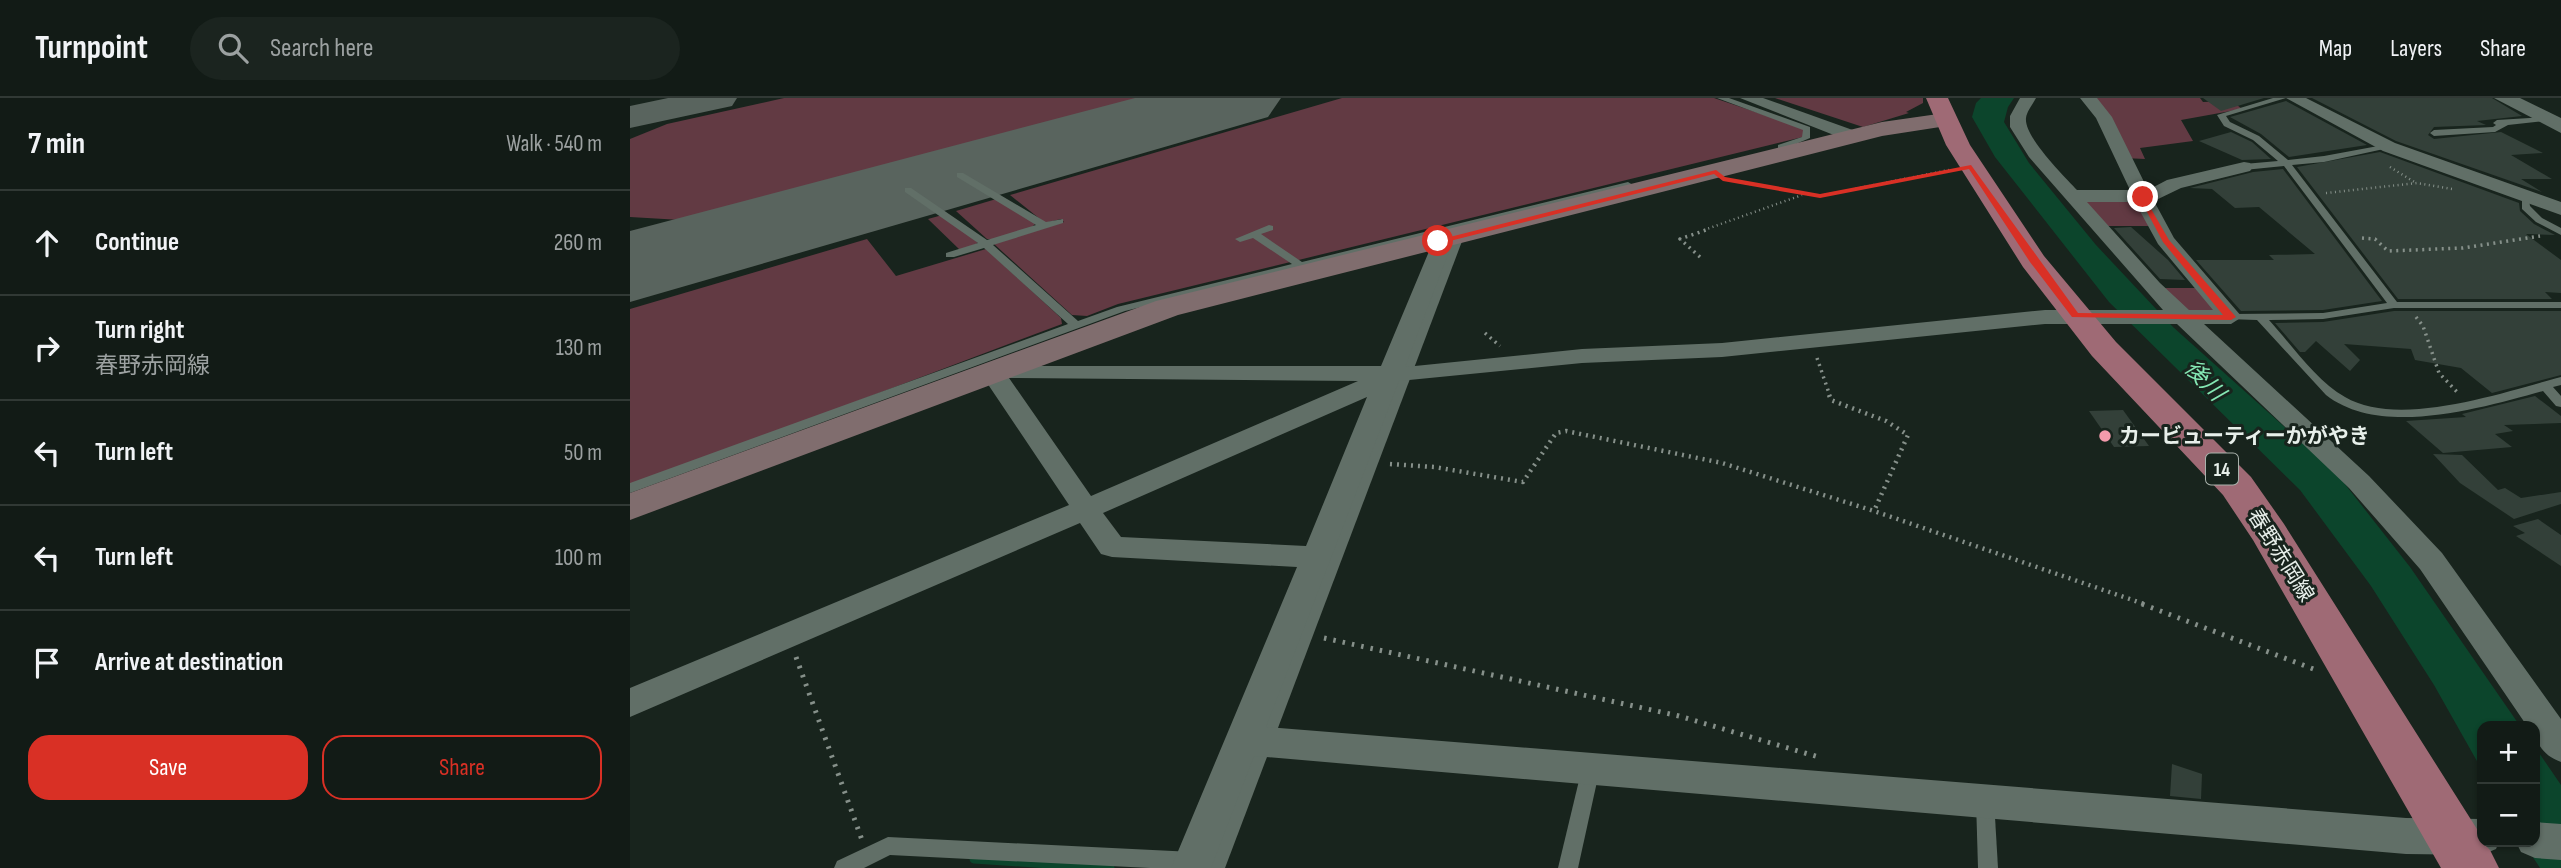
<!DOCTYPE html>
<meta charset="utf-8">
<style>
:root{--surface:#121b16;--page:#1b241f;--text:#f1f3f6;--muted:#9ca1a1;--line:#313935;--accent:#d93025}
body{margin:0;font-family:"Sofia Sans Condensed","Noto Sans JP",sans-serif;background:var(--page);color:var(--text)}
.controls{position:absolute;right:21px;bottom:21px;display:grid;overflow:hidden;border-radius:14px;box-shadow:0 2px 5px #0004}
.controls button{width:63px;height:63px;display:grid;place-items:center;padding:0;border:0;border-bottom:2px solid var(--line);background:var(--surface);color:var(--text);font:35px sans-serif}
.stop{position:absolute;width:21px;height:21px;margin:-16px;border:5px solid #d93025;border-radius:50%;background:#fff}
.stop.end{background:#d93025;border-color:#fff;box-shadow:0 2px 7px #0008}
.list{margin:0;padding:0;list-style:none}
h2{display:flex;justify-content:space-between;align-items:center;height:91px;margin:0;padding:0 28px;font-size:30px}
h2 small{font-size:23px;font-weight:400;color:var(--muted)}
.list li{display:grid;grid-template-columns:46px 1fr auto;gap:21px;align-items:center;box-sizing:border-box;height:105px;padding:0 28px;border-top:2px solid var(--line)}
.list b{display:block;font-size:26px;white-space:nowrap}
.list p{margin:0;font-size:23px;white-space:nowrap;color:var(--muted)}
.list em{font-size:23px;font-style:normal;color:var(--muted)}
.actions{display:flex;gap:14px;padding:21px 28px}
.actions a{flex:1;padding:16px 0;border:2px solid var(--accent);border-radius:21px;text-align:center;font-size:24px;color:var(--accent)}
.actions .main{background:var(--accent);color:#fff}
.icon{flex:none;width:38px;height:38px;fill:none;stroke:currentColor;stroke-width:2;stroke-linecap:round;stroke-linejoin:round}
.map{position:relative;flex:none;width:1931px;height:770px;overflow:hidden}
header{display:flex;align-items:center;gap:42px;box-sizing:border-box;height:98px;padding:0 35px;background:var(--surface);border-bottom:2px solid var(--line)}
header strong{font-size:33px}
nav{display:flex;gap:38px;margin-inline-start:auto;font-size:24px}
.search{width:490px;height:63px;background:var(--page);display:flex;align-items:center;gap:18px;box-sizing:border-box;padding:0 24px;border-radius:38px;color:var(--muted);font-size:26px}
main{display:flex}
aside{flex:1;background:var(--surface)}
.map>svg:first-child{display:block}
</style>
<header>
<strong>Turnpoint</strong>
<div class="search"><svg class="icon" aria-label="search" viewBox="0 0 24 24"><circle cx="10" cy="10" r="6"/><path d="M15 15l6 6"/></svg>Search here</div>
<nav><a>Map</a><a>Layers</a><a>Share</a></nav>
</header>
<main>
<aside>
<h2>7 min<small>Walk · 540 m</small></h2>
<ul class="list">
<li><svg class="icon" aria-label="ahead" viewBox="0 0 24 24"><path d="M12 20V5M6 11l6-6 6 6"/></svg><div><b>Continue</b></div><em>260 m</em></li>
<li><svg class="icon" aria-label="right" viewBox="0 0 24 24"><path d="M7 20v-9h11M14 6l5 5-5 5"/></svg><div><b>Turn right</b><p>春野赤岡線</p></div><em>130 m</em></li>
<li><svg class="icon" aria-label="left" viewBox="0 0 24 24"><path d="M17 20v-9H6M10 6l-5 5 5 5"/></svg><div><b>Turn left</b></div><em>50 m</em></li>
<li><svg class="icon" aria-label="left" viewBox="0 0 24 24"><path d="M17 20v-9H6M10 6l-5 5 5 5"/></svg><div><b>Turn left</b></div><em>100 m</em></li>
<li><svg class="icon" aria-label="arrive" viewBox="0 0 24 24"><path d="M6 21V4h12l-3 4 3 4H6"/></svg><div><b>Arrive at destination</b></div></li>
</ul>
<div class="actions"><a class="main">Save</a><a>Share</a></div>
</aside>
<div class="map">
<svg width="1931" height="770" viewBox="0 0 1931 770">
<rect width="100%" height="100%" fill="#18241d"/>
<!-- green -->
<g fill="#623a43">
<polygon points="154,0 527,0 91,115 51,122 0,119 0,41 37,26"/>
<polygon points="712,0 1084,0 1167,28 1173,31 1173,39 488,206 457,218 442,217 364,146 434,124 431,121 415,125 380,97"/>
<polygon points="1145,0 1293,0 1293,5 1276,14 1279,15 1233,29"/>
<polygon points="1462,0 1570,0 1573,4 1602,3 1612,11 1551,22 1563,43 1510,50 1515,61 1494,60"/>
<polygon points="1443,98 1513,99 1528,128 1468,128"/>
<path d="M373,99l32,27c-10,11 -34,16 -48,15l-31,-28z"/>
<polygon points="316,116 348,145 331,153 298,121"/>
<polygon points="237,141 266,178 356,151 431,220 432,226 0,389 0,211"/>
<polygon points="1522,190 1573,190 1601,219 1555,218"/>
</g>
<!-- water -->
<g fill="#0c452c">
<polygon points="1351,0 1384,0 1378,9 1374,24 1399,65 1466,147 1543,229 1707,376 1780,469 1890,628 1852,628 1852,672 1804,587 1741,488 1670,392 1479,204 1365,59 1342,19 1346,5"/>
<polygon points="1905,649 1931,687 1931,770 1910,770 1893,744 1905,744"/>
</g>
<g fill="none" stroke-linecap="round" stroke-linejoin="round">
<!-- stream -->
<polyline stroke="#0c452c" stroke-width="9" points="344,761 480,770"/>
<!-- taxiway -->
<g fill="#59645e" fill-rule="evenodd">
<polygon points="38,0 107,0 102,8 0,30 0,8"/>
<polygon points="90,130 106,134 113,144 106,154 60,166 0,170 0,142 59,138"/>
</g>
<!-- runway -->
<polygon fill="#59645e" fill-rule="evenodd" points="505,0 651,0 638,19 0,204 0,133"/>
</g>
<!-- building -->
<g fill="#334039">
<polygon points="1573,0 1634,0 1591,13"/>
<polygon points="1682,0 1862,0 1892,18 1847,23 1856,27 1804,29 1798,37 1804,41 1871,34 1913,55 1881,57 1922,81 1891,81 1912,94 1766,43"/>
<polygon points="1656,3 1737,47 1659,59 1631,36 1600,19"/>
<polygon points="1601,34 1622,44 1641,61 1612,62 1569,43"/>
<polygon points="1750,54 1889,105 1890,113 1904,126 1925,137 1896,136 1931,162 1931,195 1915,194 1922,201 1768,201 1667,69"/>
<polygon points="1653,71 1752,203 1693,212 1611,213 1566,162 1644,162 1639,157 1685,156 1629,109 1605,110 1582,91 1560,90 1623,74"/>
<polygon points="1501,129 1538,162 1555,182 1530,181 1484,130"/>
<polygon points="1764,213 1931,213 1931,277 1862,295 1831,270 1785,262 1781,251 1714,246 1730,262 1720,273 1686,243 1675,254 1670,254 1645,225 1693,224"/>
<polygon points="1905,298 1931,318 1931,325 1874,327 1883,333 1865,336 1882,349 1813,355 1776,323 1836,319 1832,316"/>
<polygon points="1493,312 1519,348 1484,349 1459,313"/>
<polygon points="1803,356 1832,357 1868,392 1875,390 1891,400 1931,394 1931,406 1884,421 1830,385"/>
<polygon points="1908,421 1931,437 1931,468 1886,438 1895,435 1883,428"/>
<polygon points="1542,666 1572,676 1571,701 1540,698"/>
</g>
<g fill="none" stroke-linecap="round" stroke-linejoin="round">
<!-- path-far3 -->
<g stroke="#86908a" stroke-width="2.5" stroke-dasharray="1 3.5" stroke-linecap="butt">
<polyline points="1760,69 1786,85"/>
<polyline points="1115,85 1190,98 1319,72"/>
<polyline points="1696,95 1787,85 1822,91"/>
<polyline points="1074,132 1172,97"/>
</g>
<!-- path-far2 -->
<g stroke="#86908a" stroke-width="3.5" stroke-dasharray="2 4.5" stroke-linecap="butt">
<polyline points="1732,140 1745,141 1758,153 1833,150 1910,138"/>
<polyline points="1070,159 1050,141 1079,131"/>
<polyline points="1786,219 1793,228 1809,275 1829,296"/>
<polyline points="855,235 870,248"/>
<polyline points="1187,260 1200,298"/>
</g>
<!-- path-far1 -->
<g stroke="#86908a" stroke-width="4.5" stroke-dasharray="2 5" stroke-linecap="butt">
<polyline points="1199,297 1201,302 1256,323 1278,337 1244,413"/>
<polyline points="760,366 804,369 893,384 926,335 936,333 1092,365 1244,413 1517,507"/>
</g>
<!-- path -->
<g stroke="#86908a" stroke-width="5" stroke-dasharray="2.5 7" stroke-linecap="butt">
<polyline points="1512,506 1686,572"/>
<polyline points="694,540 1049,618 1192,660"/>
<polyline points="166,559 232,742"/>
</g>
<!-- lane -->
<g fill="#616f67" fill-rule="evenodd">
<polygon points="1087,0 1099,0 1180,29 1180,40 1154,51 1148,51 1148,47 1172,39 1173,32"/>
<path d="M1643,0h13l-60,18 4,6 29,14 29,24 36,-4 65,-12 4,3 -69,15 -32,3 105,137h164v6h-167l-71,11 -54,1c22,24 47,61 76,77 54,32 159,-5 216,-20v8l-8,2 8,9v11l-5,-1 -13,-15c-62,17 -162,47 -217,4l-69,-75 -30,-1 -2,-2 6,-3 92,-1 64,-10 -103,-137 -40,4 -5,-3 5,-3 34,-3 -25,-21 -29,-14 -7,-11z"/>
<polygon points="1880,0 1890,0 1931,20 1931,25 1917,19 1917,23 1914,23 1878,27 1865,34 1804,38 1800,35 1804,32 1863,29 1866,27 1863,25 1867,22 1917,19"/>
<polygon points="327,75 333,75 416,124 433,121 433,125 363,147 448,223 487,209 662,166 623,140 610,144 605,141 639,127 643,128 643,132 631,136 672,164 998,84 1003,87 495,213 0,395 0,385 438,226 354,150 324,159 316,159 316,155 348,145 275,94 275,90 281,90 357,142 406,127 327,79"/>
<polygon points="1892,96 1898,96 1900,108 1912,120 1931,130 1931,137 1906,124 1892,111"/>
<polygon points="829,135 834,138 595,770 575,770 824,138"/>
<polygon points="961,662 968,664 970,670 948,770 928,770 952,670 954,664"/>
<polygon points="1355,694 1362,696 1364,702 1368,770 1348,770 1346,702 1348,696"/>
<polygon points="258,739 563,754 570,757 573,763 569,770 520,770 260,757 234,770 204,770 207,763"/>
</g>
<!-- street -->
<g fill="#616f67" fill-rule="evenodd">
<polygon points="1110,0 1133,0 1231,35 1234,39 1225,44 1219,43"/>
<path d="M1390,0h16c-3,6 -9,13 -10,20 -2,19 38,58 51,72h53l-34,-72 -16,-20h17l15,19 36,73 19,-10 77,-18 6,1 3,4 -3,4 -69,17 -27,13 20,37 68,79 -11,7h-27l165,152 73,77 119,166v43c-17,-6 -26,-18 -26,-36h-8l-107,-157 -71,-81 -172,-164h-132l-323,33 -140,6 -183,18 -133,346 1140,91 76,1v23h17l-3,7 -14,6 -76,-1 -1152,-98 -43,112h-40l126,-301 -185,-10 -11,-3 -21,-31 -450,194v-29l439,-183 -90,-134 3,-5h399l49,-117 -2,-8 3,-4h14l6,7 -1,5 -45,118 177,-18 140,-6 323,-33h118l-134,-153 -19,-30v-11zM1457,104h48l23,42 55,66h-24l-29,-27zM379,280l349,3 -267,115zM737,299l-61,149 -185,-9 -18,-24z"/>
<polygon points="1656,0 1676,0 1765,45 1931,104 1931,117 1753,53"/>
<polygon points="1864,0 1884,0 1931,23 1931,35"/>
<polygon points="1905,724 1931,726 1931,762 1905,760 1891,754 1886,744 1905,744"/>
</g>
<!-- secondary -->
<polygon fill="#806d6e" fill-rule="evenodd" points="1315,15 1323,17 1326,22 1323,27 1252,38 548,217 0,422 0,395 526,203 1252,24"/>
<!-- primary -->
<polygon fill="#9f6a75" fill-rule="evenodd" points="1296,0 1318,0 1340,47 1414,158 1486,244 1621,379 1654,426 1852,739 1852,744 1860,752 1869,770 1811,770 1623,442 1593,397 1462,258 1393,169 1316,47"/>
</g>
<!-- route -->
<polygon fill="#d93025" points="1341,67 1448,215 1593,217 1533,144 1509,99 1513,97 1539,142 1606,219 1601,222 1442,219 1400,164 1339,71 1190,100 1093,83 1084,76 808,146 804,143 1086,72 1095,79 1190,96"/>
<!-- markers -->
<circle fill="#f39aac" stroke="#18241d" stroke-width="2.5" cx="1475" cy="338" r="7"/>
<g text-anchor="middle" stroke-width="6" stroke-linejoin="round" paint-order="stroke">
<!-- shield labels -->
<rect fill="#18241d" stroke="#a9b2ac" stroke-width="2" x="1576" y="355.5" width="32" height="31" rx="5"/>
<g font-size="19" font-weight="bold" fill="#e7efea">
<text x="1592" y="378">14</text>
</g>
<!-- poi labels -->
<g font-size="21" font-weight="bold" fill="#e7efea" stroke="#18241d" text-anchor="start">
<text x="1489" y="345">カービューティーかがやき</text>
</g>
<!-- street labels -->
<g font-size="21" fill="#e7efea" stroke="#18241d">
<text transform="translate(1651 457) rotate(58)" y="7">春野赤岡線</text>
</g>
<!-- water labels -->
<g font-size="23" font-style="italic" fill="#85e8b4" stroke="#18241d">
<text transform="translate(1575 282) rotate(46)" y="8">後川</text>
</g>
</g>
</svg>
<div class="controls">
<button>+</button>
<button>−</button>
</div>
<div class="stop" style="left:808px;top:143px"></div>
<div class="stop end" style="left:1513px;top:99px"></div>
</div>
</main>
